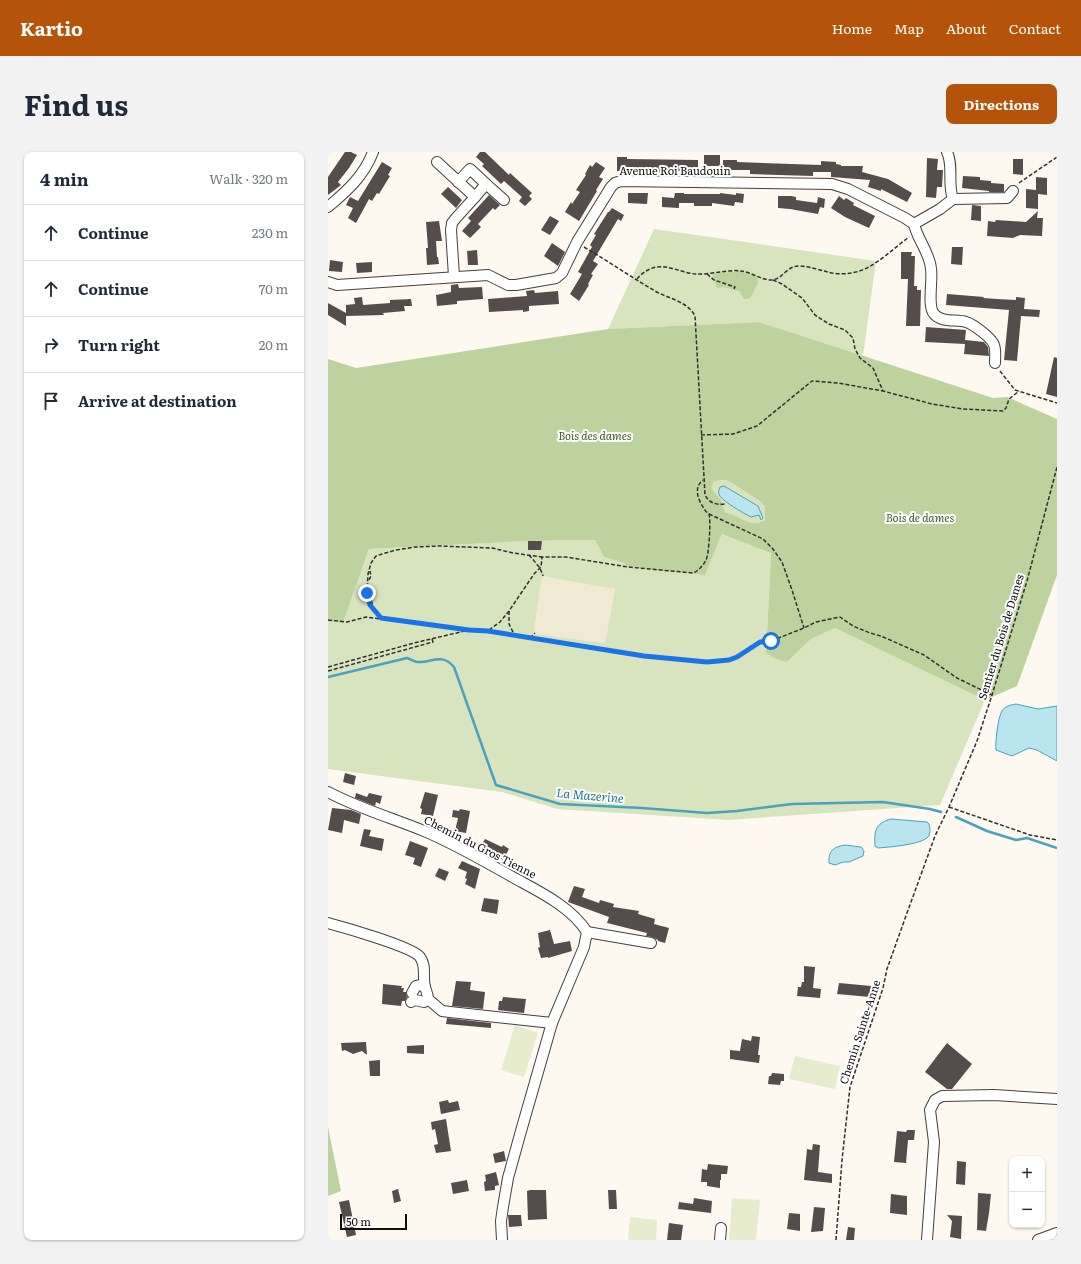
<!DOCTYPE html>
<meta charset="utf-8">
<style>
:root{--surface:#fff;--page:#f2f2f3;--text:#1f2937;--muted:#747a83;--line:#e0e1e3;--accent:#b45309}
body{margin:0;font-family:Literata,serif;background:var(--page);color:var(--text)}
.controls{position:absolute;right:12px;bottom:12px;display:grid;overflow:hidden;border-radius:8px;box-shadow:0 1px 3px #0004}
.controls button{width:36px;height:36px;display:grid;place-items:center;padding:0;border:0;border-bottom:1px solid var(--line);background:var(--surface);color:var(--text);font:20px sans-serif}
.scale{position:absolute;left:12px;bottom:10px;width:67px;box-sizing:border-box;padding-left:4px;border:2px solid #0e0e0e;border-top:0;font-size:11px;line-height:14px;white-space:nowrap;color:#0e0e0e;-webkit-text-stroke:3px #fff;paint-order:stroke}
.stop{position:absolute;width:12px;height:12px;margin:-9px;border:3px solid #1a73e8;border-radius:50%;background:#fff}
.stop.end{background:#1a73e8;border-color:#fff;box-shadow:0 1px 4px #0008}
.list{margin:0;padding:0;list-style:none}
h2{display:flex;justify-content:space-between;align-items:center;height:52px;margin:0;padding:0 16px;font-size:17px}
h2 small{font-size:13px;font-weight:400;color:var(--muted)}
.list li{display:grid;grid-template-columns:26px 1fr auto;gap:12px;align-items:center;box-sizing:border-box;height:56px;padding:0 16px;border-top:1px solid var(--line)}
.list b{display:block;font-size:15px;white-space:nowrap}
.list em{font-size:13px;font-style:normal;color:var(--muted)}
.icon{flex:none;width:22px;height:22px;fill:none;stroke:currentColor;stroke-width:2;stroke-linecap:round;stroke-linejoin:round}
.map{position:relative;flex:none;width:729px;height:1088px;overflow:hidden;border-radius:8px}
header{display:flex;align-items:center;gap:24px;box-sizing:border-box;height:56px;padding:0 20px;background:var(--accent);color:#fff}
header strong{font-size:19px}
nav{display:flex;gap:22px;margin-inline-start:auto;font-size:14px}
.intro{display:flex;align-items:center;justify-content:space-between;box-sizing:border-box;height:96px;padding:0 24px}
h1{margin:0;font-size:28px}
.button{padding:10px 18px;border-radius:8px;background:var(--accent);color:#fff;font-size:14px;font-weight:700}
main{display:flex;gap:24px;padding:0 24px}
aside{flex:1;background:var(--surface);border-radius:8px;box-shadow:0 1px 3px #0004}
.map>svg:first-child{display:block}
</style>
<header>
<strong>Kartio</strong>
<nav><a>Home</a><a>Map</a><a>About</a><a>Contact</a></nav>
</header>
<div class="intro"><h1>Find us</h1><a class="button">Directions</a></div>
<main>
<aside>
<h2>4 min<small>Walk · 320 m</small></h2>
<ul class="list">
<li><svg class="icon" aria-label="ahead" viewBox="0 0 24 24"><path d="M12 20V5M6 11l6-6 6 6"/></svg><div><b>Continue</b></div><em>230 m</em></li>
<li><svg class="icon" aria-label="ahead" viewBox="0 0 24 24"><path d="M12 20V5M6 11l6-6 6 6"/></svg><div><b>Continue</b></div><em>70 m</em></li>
<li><svg class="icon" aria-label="right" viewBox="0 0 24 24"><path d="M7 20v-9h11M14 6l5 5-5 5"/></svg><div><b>Turn right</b></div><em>20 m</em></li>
<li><svg class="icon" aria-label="arrive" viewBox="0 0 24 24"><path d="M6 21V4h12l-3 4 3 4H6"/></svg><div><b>Arrive at destination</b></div></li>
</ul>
</aside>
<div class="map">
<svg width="729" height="1088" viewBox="0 0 729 1088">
<rect width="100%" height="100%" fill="#fdf8f0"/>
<!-- farmland -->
<polygon fill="#f0e9d3" points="214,424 287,436 277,491 209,482 206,479"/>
<!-- green -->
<g fill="#d8e4bd" fill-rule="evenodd">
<polygon points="326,77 548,109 535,204 431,170 280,177"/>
<path d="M392,328h6l6,3 29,19 4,5v13c-14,9 -26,-5 -40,-8l-4,-12 -9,-11 1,-7zM399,335l20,13 8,4 5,5v3l-26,-5 -9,-6z"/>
<path d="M394,382l49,18 -5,101 21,9 24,-23 24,-11 150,72 -45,105 -212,15 -171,-11 -55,-17 -174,-23v-148l15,2 26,-74 159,-8v9h13l1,-9 53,-1 9,17 20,6 4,4 77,8zM214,424l73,13 -10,54 -68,-9 -3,-3z"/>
</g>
<!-- forest -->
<g fill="#bed29f" fill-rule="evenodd">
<polygon points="412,119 429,124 430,131 422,146 416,147 411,139 395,135 389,136 384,122"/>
<path d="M431,170l234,76 14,-1 50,22v156l-40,111 -32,14 -150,-72 -24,11 -24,23 -11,-3 -10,-6 5,-100 -49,-19 -17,41 -77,-8 -4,-4 -20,-6 -9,-17 -67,1 -159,8 -26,74 -15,-2v-262l28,9 252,-39zM392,328h6l6,3 29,19 4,5v13c-14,9 -26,-5 -40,-8l-4,-12 -9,-11 1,-7z"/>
<polygon points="0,975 13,1039 0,1044"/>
</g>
<!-- pitch -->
<g fill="#e7ecce">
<polygon points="187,873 210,881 196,925 173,918"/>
<polygon points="467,904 512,914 507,937 461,927"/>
<polygon points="404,1046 432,1048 428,1088 401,1088"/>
<polygon points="302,1065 329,1068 328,1088 300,1088"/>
</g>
<!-- water -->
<g fill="#bae4ef" stroke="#4aa2bd">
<path d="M396,334l34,20 5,12 -2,2 -2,-5 -8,2c-6,-3 -31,-17 -32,-23 -1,-2 0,-4 1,-7z"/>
<path d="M688,552l22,5 19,-3v55l-20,-11 -8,-2 -17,8 -16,-6c-1,-7 2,-33 6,-39 3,-5 9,-6 14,-7z"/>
<path d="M563,667l36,3 2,2c1,4 2,11 -2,14 -9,7 -38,9 -49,10l-3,-2c-1,-14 0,-23 16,-27z"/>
<path d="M517,693l16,2 3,4 -1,5 -14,6h-6l-8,3 -6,-2c-1,-12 4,-16 16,-18z"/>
</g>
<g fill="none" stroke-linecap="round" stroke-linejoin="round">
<!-- stream -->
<g stroke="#4aa2bd" stroke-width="2.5">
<path d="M0,525l79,-19c4,1 8,5 12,4 14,0 23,-9 35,5l42,118 64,19 82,4 65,5 30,-2 55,-7 91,-2 47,7 11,3"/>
<polyline points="628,665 659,679 688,688 699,686 729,696"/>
</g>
</g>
<!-- building -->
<g fill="#554d4b">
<polygon points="17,0 23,0 29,3 21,16 10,30 13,33 0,43 0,25"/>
<polygon points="152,0 157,0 181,23 182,21 204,41 201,44 204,47 197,54 191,49 194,45 186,38 176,29 173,32 154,14 156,12 148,5"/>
<rect x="376" y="3" width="16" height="11"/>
<polygon points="289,5 299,5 299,7 370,8 370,19 342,19 342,21 289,19"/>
<polygon points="599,6 610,7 609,18 615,18 614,35 609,35 608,46 598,45"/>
<polygon points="685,7 695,7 695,23 685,22"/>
<polygon points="395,8 409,8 409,10 493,13 493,9 508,10 508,12 513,13 513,14 535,14 534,20 560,27 584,41 579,50 553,37 553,39 540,35 542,28 503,25 503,20 485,20 485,24 422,22 422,18 395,18"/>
<polygon points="54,10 64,16 60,23 62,24 51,42 49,41 44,49 41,47 28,71 20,66 25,56 18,53 22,45 30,49"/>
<polygon points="268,10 277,16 271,25 275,27 268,38 269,39 251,69 237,60 243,50 244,52 252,40 248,38 258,23 257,22 262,13 264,15"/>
<polygon points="635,24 652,25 652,28 663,29 663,31 676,32 676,40 661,40 661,39 634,36"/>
<polygon points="708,25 719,26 719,43 710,42 710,57 698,56 698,37 708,38"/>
<polygon points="120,35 134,48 128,56 113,42"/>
<polygon points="300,41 320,41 319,52 300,51"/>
<polygon points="347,41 356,41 356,42 392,42 392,41 408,43 408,41 416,42 415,51 407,50 406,54 384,51 384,54 366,54 366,51 351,51 351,56 334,55 334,45 346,46"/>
<polygon points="161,43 172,53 167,58 165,56 150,72 153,75 142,86 134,79 143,69 140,66"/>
<polygon points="450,44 463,44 468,45 468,48 489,51 490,45 497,47 496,56 492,55 490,62 462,57 450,56"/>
<polygon points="511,44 516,48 518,46 526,51 525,53 547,64 541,76 517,65 503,56"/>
<polygon points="644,53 653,54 653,69 643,68"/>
<polygon points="284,56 296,63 293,69 290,67 265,109 270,112 263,122 265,123 260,132 261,133 251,149 242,142 254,122 250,120 264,95 262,93 268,83 266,82 280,60 281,60"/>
<polygon points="710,59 709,66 715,66 714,84 692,83 685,86 659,84 660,69 667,70 668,68 698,70"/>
<polygon points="222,64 231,69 222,83 213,78"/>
<polygon points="111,69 114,89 108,89 109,105 110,105 111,112 99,113 98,96 100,96 98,70"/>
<polygon points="224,91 237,100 230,114 216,104"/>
<polygon points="624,95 635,95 634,113 623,112"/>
<polygon points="149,98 150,113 140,113 139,99"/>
<polygon points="573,100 584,100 583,104 587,104 586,134 589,134 589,138 593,138 592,174 578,174 580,127 573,127"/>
<polygon points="2,108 15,110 14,120 1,119"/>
<polygon points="44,110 44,120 29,121 28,111"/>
<polygon points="130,132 131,136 154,135 155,147 129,149 129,152 109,154 108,143 123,140 123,133"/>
<polygon points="206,138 207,141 230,139 231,152 201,154 201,159 195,160 195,158 161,160 160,147 199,144 198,139"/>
<polygon points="619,142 656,145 655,146 669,147 688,148 688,145 697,146 696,157 712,158 711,165 693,164 689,209 676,208 681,158 618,153"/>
<polygon points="34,145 35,153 62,151 62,148 83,147 84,154 76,154 77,159 55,161 56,163 18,164 18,153 27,152 26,146"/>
<polygon points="0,151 18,161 18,174 0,163"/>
<polygon points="598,175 638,178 637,188 656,190 660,195 661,204 636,202 637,192 597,190"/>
<polygon points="726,205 729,206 729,245 718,242"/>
<polygon points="200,389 214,389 213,398 200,398"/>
<polygon points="17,621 28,624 26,633 15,630"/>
<polygon points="97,640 110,643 105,664 93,662 94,657 92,656"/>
<polygon points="28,641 39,645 41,641 54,644 52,652 48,650 47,654 27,646"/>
<polygon points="4,656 23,658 33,662 31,672 16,668 14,681 0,678"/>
<polygon points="132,657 142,659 138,681 127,679 130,666 124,665 125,658 131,659"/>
<polygon points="36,677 43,678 41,684 56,687 54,699 32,694"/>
<polygon points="157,687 174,695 175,693 181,697 175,708 152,695"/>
<polygon points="82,689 100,696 93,715 85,712 87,706 77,703"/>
<polygon points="134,709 152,717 147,737 137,732 139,727 137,726 139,720 130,716"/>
<polygon points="111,716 121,720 117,729 107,724"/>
<polygon points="246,734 257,737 254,745 271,751 272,748 286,752 285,755 311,759 310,762 327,767 326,772 341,776 337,791 330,789 330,788 324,785 318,784 319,781 279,771 281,765 240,750"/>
<polygon points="156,746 171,748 169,762 153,759"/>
<polygon points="222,778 226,792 242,789 244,799 220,806 220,805 213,806 210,796 212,795 210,781"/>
<polygon points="476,814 487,815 485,836 493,837 492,846 469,844 470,835 473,835 474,830 476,830"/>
<polygon points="128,829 143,830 142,838 157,840 155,857 124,854"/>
<polygon points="511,831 543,834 542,845 509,842"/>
<polygon points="55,832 74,834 73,836 76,836 75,840 78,840 79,845 77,849 74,849 73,854 54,852"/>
<polygon points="175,845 198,847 196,861 170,858 171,849 174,849"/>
<polygon points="119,866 163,871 163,876 118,872"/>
<polygon points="424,884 432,885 430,903 432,903 431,911 402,907 402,898 412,899 414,887 423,889"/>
<polygon points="38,890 39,903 34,899 25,902 17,898 14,899 13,891"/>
<polygon points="619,891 644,912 624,937 619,937 597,920"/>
<polygon points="96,893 96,902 79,901 79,894"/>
<polygon points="52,908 52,924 42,924 41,909"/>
<polygon points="444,921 456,922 456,929 453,929 452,933 440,932 441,924 443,924"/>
<polygon points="120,948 121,951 130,949 132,958 113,962 111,950"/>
<polygon points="118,967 123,999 108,1001 106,993 110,992 107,977 104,978 103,970"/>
<polygon points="579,978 587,978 586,988 580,988 578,1011 566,1010 569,979 578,980"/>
<polygon points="485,992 492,993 490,1020 504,1022 504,1031 476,1028 479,997 484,998"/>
<polygon points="176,999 178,1009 167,1011 165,1002"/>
<polygon points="629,1009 638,1010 637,1033 628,1032"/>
<polygon points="380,1012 400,1014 399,1022 393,1022 393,1028 392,1028 392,1036 379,1034 379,1030 373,1030 374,1017 379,1018"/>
<polygon points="168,1020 171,1033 167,1034 167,1038 157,1039 156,1030 158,1029 157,1023"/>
<polygon points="139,1028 141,1039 125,1042 123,1031"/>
<polygon points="70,1037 73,1049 66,1051 64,1039"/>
<polygon points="202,1038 218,1038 219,1067 200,1068 199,1039"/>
<polygon points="280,1038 288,1038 289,1057 281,1057"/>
<polygon points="650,1041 663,1042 661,1061 658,1079 649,1078"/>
<polygon points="563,1042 579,1044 579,1063 562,1061"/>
<polygon points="366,1046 384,1049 383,1061 350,1057 351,1050 365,1052"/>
<polygon points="21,1048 28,1083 19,1085 11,1050"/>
<polygon points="486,1055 497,1056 495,1079 483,1080"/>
<polygon points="461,1061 472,1062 472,1079 459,1077"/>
<polygon points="180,1063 193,1063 194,1074 181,1075"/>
<polygon points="619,1063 634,1064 633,1087 622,1085 624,1069"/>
<polygon points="341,1071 355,1073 353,1088 339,1088"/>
<polygon points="520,1075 527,1076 526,1088 518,1088"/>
</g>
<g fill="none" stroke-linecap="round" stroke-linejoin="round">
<!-- minor casing -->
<g stroke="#414141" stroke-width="12">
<g id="minor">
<polyline points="109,10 147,45 128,66 124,71 123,78 126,124"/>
<polyline points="130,30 142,17 158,32 147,45"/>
<polyline points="158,32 176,48"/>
<polyline points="625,47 679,46 685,39"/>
<path d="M0,55c19,-16 36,-31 45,-55"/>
<path d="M586,72c3,15 16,29 17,45 2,11 -4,37 3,45 8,9 22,5 32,8 7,2 26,16 28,23 2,5 1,12 1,18"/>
<path d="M586,72l26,-15 13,-10c-6,-16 1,-32 -6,-47"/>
<polyline points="0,130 9,133 160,123 180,133 188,133 228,126 234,121 249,90 283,35 287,31 293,29 504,32 520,37 577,66 586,72"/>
<path d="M0,640c30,16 64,26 96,39 32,13 63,32 94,49 24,13 54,28 69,52l-3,15 -32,76 -31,108 -13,47 -5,29 -2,14 1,19"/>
<path d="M0,771c15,4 85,24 92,34 7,10 2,19 5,30 1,4 3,7 3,12l14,12 8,1 102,11"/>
<polyline points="259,780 323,791"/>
<polyline points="84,841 88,834 92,833 97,835"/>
<polyline points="83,850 87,848 96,850 100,847"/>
<polyline points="392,1088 393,1076"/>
<polyline points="599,1088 606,990 602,958 607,948 614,944 666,943 729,947"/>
<polyline points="710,1088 729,1081"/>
</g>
</g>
<!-- path -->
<g stroke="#303030" stroke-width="1.5" stroke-dasharray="4 2" stroke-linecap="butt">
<polyline points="691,31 729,5"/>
<path d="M256,95c24,14 47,30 71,44 14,8 32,10 40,25l10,179c4,8 11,10 20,9"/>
<polyline points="379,122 386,128 407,135 406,137"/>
<path d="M309,127c3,-4 7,-7 11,-9 16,-9 31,3 48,4 14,1 33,-5 45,-3 11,1 21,10 32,9 10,-2 14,-14 26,-14 22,1 32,12 57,6 18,-4 38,-24 53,-35"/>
<polyline points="445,128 454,132 474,146 487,163 501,172 517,178 525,186 527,197 532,206 545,216 555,239 604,252 635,257 675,259 678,256 681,247 691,239"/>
<polyline points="672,219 687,238 729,251"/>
<polyline points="373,283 405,282 429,274 484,229 510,231 555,239"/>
<polyline points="381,362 435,387 445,397 454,410 464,438 476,476"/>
<polyline points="201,403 212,416 215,424"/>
<polyline points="41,428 43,424 42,419"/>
<polyline points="40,437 46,458"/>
<polyline points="181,459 181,472 186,482"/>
<polyline points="53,467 42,453 39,441 40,422 43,411 48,404 54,402 68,398 87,395 111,394 164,396 185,401 214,405"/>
<polyline points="0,468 19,470 38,465 139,478"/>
<path d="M161,478l11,-8 9,-11 25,-37 7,-7 1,-10h24l62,10 65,6c5,-2 10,-7 13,-13 3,-5 5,-40 3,-46 -1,-1 -4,-3 -4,-4 -7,-10 -12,-22 -2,-30"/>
<polyline points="202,486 207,481"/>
<polyline points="0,515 86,491 141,478 160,479 316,504 379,510 401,508 409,505 432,490 443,489 476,476 488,470 512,465 525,474 542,481 553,484 596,503 629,526 664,543"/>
<polyline points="0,519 105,490 104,487"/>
<polyline points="621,655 702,683 729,688"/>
<polyline points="508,1088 514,1008 522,935 555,836 559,817 579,761 607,684 621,655 649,589 664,543 699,429 729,315"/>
</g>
<!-- minor -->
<use href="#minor" stroke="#fff" stroke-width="10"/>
</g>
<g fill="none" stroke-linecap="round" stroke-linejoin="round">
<!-- route -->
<polyline stroke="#1a73e8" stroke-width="5" points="39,441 42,453 53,466 141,478 160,479 316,504 379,510 401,508 409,505 432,490 443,489"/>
</g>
<g text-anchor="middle" stroke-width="4" stroke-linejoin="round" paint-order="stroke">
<!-- street labels -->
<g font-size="11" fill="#0e0e0e" stroke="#fff">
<text x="347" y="23">Avenue Roi Baudouin</text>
<text transform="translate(673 485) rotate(-73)" y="4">Sentier du Bois de Dames</text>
<text transform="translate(152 695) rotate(27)" y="4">Chemin du Gros Tienne</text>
<text transform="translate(532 880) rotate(-72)" y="4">Chemin Sainte-Anne</text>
</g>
<!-- park labels -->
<g font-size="11" font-style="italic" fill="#3a5d26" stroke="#fff">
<text x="267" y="288">Bois des dames</text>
<text x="592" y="370">Bois de dames</text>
</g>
<!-- water labels -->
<g font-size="12" font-style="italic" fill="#267390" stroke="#fff">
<text transform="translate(262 644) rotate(5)" y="4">La Mazerine</text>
</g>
</g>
</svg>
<div class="controls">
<button>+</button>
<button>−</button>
</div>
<div class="scale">50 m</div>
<div class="stop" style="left:443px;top:489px"></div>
<div class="stop end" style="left:39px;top:441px"></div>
</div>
</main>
